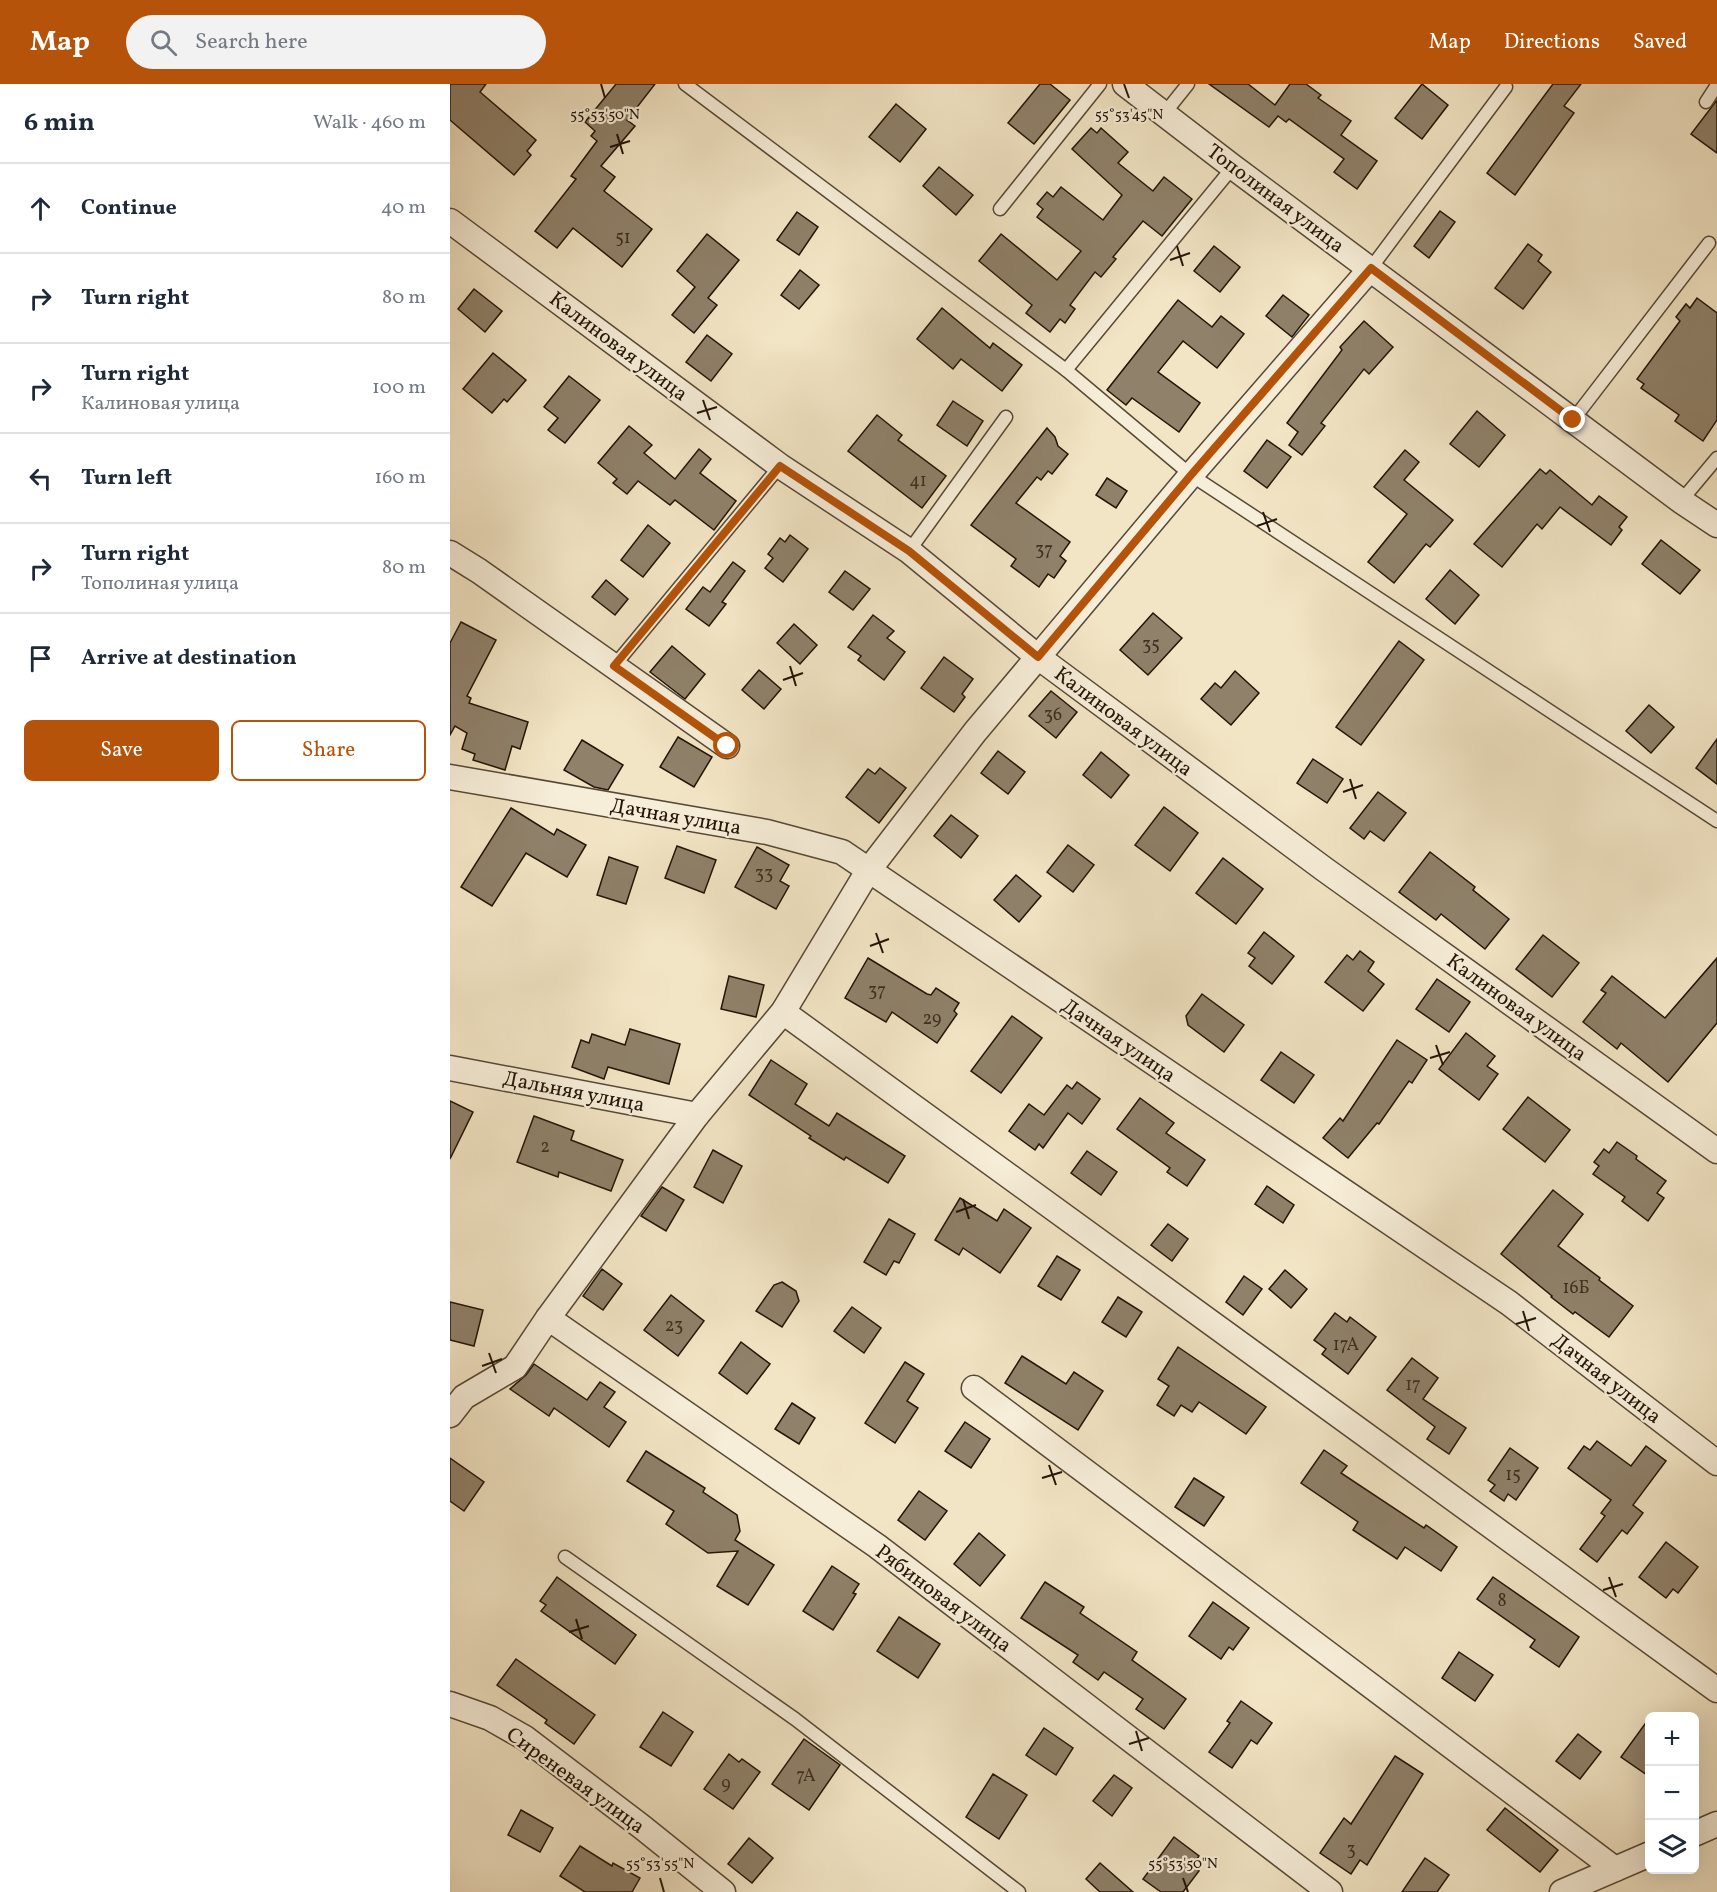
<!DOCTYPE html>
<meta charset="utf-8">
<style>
:root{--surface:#fff;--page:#f2f2f3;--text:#1f2937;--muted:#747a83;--line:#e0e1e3;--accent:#b45309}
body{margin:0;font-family:Vollkorn,serif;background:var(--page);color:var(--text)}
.controls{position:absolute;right:18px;bottom:18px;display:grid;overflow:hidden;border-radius:9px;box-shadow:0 6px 24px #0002}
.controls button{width:54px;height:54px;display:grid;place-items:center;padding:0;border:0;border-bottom:2px solid var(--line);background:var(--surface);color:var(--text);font:30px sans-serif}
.stop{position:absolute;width:18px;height:18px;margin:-14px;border:4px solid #b45309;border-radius:50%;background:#fff}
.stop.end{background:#b45309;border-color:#fff;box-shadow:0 2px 6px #0008}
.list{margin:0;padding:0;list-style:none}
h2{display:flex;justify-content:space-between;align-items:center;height:78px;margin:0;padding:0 24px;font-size:26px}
h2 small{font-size:20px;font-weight:400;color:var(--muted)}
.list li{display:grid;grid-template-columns:39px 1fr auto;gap:18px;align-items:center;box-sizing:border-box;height:90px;padding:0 24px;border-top:2px solid var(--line)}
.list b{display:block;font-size:22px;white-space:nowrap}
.list p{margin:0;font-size:20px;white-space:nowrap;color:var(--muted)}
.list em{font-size:20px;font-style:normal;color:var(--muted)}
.actions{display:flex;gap:12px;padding:18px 24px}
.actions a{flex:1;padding:14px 0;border:2px solid var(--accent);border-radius:9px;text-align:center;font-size:21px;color:var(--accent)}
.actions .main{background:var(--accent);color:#fff}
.icon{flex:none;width:33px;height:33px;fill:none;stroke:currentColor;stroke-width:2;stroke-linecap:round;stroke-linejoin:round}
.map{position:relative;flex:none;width:1267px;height:1808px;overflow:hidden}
header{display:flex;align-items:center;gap:36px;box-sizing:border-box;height:84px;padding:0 30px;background:var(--accent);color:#fff}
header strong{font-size:28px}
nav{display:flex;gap:33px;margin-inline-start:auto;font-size:21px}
.search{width:420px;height:54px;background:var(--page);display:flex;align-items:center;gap:15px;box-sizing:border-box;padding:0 21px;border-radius:33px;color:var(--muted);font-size:22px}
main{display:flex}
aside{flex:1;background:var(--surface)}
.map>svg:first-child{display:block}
</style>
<header>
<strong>Map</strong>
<div class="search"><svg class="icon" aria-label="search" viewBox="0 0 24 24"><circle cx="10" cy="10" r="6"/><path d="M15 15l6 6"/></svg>Search here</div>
<nav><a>Map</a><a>Directions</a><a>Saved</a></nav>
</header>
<main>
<aside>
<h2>6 min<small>Walk · 460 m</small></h2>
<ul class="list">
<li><svg class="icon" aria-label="ahead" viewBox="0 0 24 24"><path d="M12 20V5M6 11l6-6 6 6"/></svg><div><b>Continue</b></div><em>40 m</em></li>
<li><svg class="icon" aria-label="right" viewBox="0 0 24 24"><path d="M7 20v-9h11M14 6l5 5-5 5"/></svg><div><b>Turn right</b></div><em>80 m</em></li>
<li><svg class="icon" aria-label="right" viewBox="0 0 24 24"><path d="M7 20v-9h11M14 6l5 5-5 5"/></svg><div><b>Turn right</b><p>Калиновая улица</p></div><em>100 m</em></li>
<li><svg class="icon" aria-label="left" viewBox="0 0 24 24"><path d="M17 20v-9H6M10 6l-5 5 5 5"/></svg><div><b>Turn left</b></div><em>160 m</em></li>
<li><svg class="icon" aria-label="right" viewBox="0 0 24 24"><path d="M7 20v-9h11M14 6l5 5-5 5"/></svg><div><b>Turn right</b><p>Тополиная улица</p></div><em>80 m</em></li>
<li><svg class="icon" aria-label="arrive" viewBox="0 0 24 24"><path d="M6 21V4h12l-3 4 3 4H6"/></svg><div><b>Arrive at destination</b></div></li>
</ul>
<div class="actions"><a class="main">Save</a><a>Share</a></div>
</aside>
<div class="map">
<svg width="1267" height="1808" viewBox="0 0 1267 1808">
<rect width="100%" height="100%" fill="#f2e5c5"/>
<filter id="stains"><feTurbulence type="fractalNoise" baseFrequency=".00333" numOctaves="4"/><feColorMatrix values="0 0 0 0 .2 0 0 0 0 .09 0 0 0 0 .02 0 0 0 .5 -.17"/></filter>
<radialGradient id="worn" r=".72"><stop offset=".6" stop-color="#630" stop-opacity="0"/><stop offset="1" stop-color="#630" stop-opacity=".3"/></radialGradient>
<!-- building -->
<g fill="#8f816a" stroke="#231407" stroke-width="1.5">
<polygon points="0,0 36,0 30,8 86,56 77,67 81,71 64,91 0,36"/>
<polygon points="166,0 205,0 177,36 185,42 151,82 165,93 154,107 202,145 172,183 123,144 107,164 85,147 126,95 121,92 147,57 141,52 145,47 135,38"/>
<polygon points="590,0 600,0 620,16 584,60 558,39"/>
<polygon points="759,0 798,0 825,21 840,0 856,0 871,11 868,14 901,37 891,51 927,77 907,105 884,88 894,75 839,35 836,38 828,32 819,43"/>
<polygon points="972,0 998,21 972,55 945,34"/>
<polygon points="1103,0 1131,0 1114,22 1124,29 1065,111 1037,89"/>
<polygon points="1267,16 1267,69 1241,50"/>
<polygon points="446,20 476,45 450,78 419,53"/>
<polygon points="641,44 647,49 651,44 678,68 668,79 703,107 714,93 742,115 712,152 693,137 663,173 666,175 651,193 645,188 620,221 625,225 615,239 610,235 600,248 576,229 582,221 529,177 551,150 607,196 631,167 587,133 593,125 587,120 597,108 603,113 611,103 653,136 672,111 622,65"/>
<polygon points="489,83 523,111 506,131 473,102"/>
<polygon points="990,127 1005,138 979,174 964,162"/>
<polygon points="347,128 368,143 349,171 327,156"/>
<polygon points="257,150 289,176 258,214 267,221 244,249 222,231 245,203 227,187"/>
<polygon points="1078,160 1092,171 1088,177 1101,188 1073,225 1045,204"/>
<polygon points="764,162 790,183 770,208 744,187"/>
<polygon points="350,186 369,201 349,225 331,211"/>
<polygon points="24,205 52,227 35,248 8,225"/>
<polygon points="833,211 859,231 842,253 816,232"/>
<polygon points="1247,214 1267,229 1267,336 1253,357 1225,337 1229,331 1191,304 1194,300 1187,295 1230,237 1226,233 1236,220 1240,224"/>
<polygon points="728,216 762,243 771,232 794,250 767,284 733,257 708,288 750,319 729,348 682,314 676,321 657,306"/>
<polygon points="492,224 540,264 543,259 572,281 552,307 511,275 503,285 467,255"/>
<polygon points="914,237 943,263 919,290 914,285 871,339 875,342 852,371 839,361 848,348 837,339 892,266 890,263"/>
<polygon points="257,251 282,270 261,297 236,278"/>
<polygon points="43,269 76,296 57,318 54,315 42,329 13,305"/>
<polygon points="119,292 150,316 115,359 98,346 108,334 94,323"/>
<polygon points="503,317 533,337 517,362 487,341"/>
<polygon points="1027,327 1055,351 1029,383 1000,360"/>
<polygon points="427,331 452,351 448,356 496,392 472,424 398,367"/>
<polygon points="179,342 202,361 194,369 225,395 249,365 261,375 250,389 286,417 264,446 225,416 220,421 188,397 177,410 163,399 167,395 148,379"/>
<polygon points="597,344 605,353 608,362 618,370 602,390 598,387 591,396 587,393 566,419 620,458 610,472 616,477 604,494 598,490 589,503 561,482 566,475 521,441"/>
<polygon points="817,356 841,373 817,404 794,387"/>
<polygon points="955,366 969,378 954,396 1003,436 980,463 976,460 944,499 918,478 957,430 924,403"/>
<polygon points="1090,385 1096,390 1100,386 1142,421 1149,412 1177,433 1169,443 1172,446 1161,461 1110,423 1092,445 1087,440 1052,483 1024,460"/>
<polygon points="657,394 677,407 666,424 646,411"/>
<polygon points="198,441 220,459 193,493 171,476"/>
<polygon points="340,451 358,465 333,498 315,484 323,474 318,470 330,454 335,458"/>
<polygon points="1211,456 1250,486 1230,510 1192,480"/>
<polygon points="283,478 295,487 272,518 276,520 259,542 236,525 253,503 260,508"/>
<polygon points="1000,486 1029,511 1005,540 976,515"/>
<polygon points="395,487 420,505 403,526 379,508"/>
<polygon points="156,496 178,515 165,531 142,513"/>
<polygon points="703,529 732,554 698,591 670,566"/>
<polygon points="423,531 444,547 437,554 455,568 434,596 408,576 411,572 398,563"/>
<polygon points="11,538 46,556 17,612 21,614 19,619 78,638 70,665 62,662 55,686 23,676 25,670 12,665 17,649 5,642 0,651 0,559"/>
<polygon points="344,540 367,561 350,580 327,559"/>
<polygon points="949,557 974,576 911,661 886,643"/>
<polygon points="222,562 255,590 235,615 200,588"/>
<polygon points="494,573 523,595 512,610 515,613 504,628 471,604"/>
<polygon points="309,586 331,605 314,625 292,606"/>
<polygon points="785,587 809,609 781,641 751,615 765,599 771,604"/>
<polygon points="601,607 627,628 606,654 579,632"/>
<polygon points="1199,621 1224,643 1201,669 1176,647"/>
<polygon points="228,653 262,673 244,703 210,683"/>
<polygon points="1267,655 1267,700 1246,684"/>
<polygon points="132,656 173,681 158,706 144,703 114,686"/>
<polygon points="548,667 575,688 558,710 531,689"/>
<polygon points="651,668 679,691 661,714 633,691"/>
<polygon points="863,675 893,695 877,719 847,699"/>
<polygon points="430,684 456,704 429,739 396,713 418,685 425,690"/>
<polygon points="928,708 956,729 934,757 920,747 914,755 900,744"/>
<polygon points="714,723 748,749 720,787 685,761"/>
<polygon points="61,724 104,751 107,745 136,761 117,793 76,769 42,822 11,803"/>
<polygon points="501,731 528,752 511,774 484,752"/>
<polygon points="618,761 644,781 623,808 597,788"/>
<polygon points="227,762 266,776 254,809 215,794"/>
<polygon points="307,763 339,781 330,797 339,802 326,825 285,803"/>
<polygon points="980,768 1025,803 1023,806 1059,835 1035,865 991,830 986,836 949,808"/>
<polygon points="159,773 188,783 176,820 147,811"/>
<polygon points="773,774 813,805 786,840 746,809"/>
<polygon points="566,791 591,812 569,838 544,816"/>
<polygon points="814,848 844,872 822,900 799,882 805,874 798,869"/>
<polygon points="1093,851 1129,879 1102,913 1066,885"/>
<polygon points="910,867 924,878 918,887 934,900 913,927 875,898 897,871 903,876"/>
<polygon points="418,874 477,910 481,911 486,904 509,919 504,927 507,930 487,959 442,928 436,938 395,914"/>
<polygon points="1267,874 1267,939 1218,998 1171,959 1167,965 1133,938 1156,909 1151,906 1162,892 1215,934"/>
<polygon points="279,892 314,901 306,933 271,925"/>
<polygon points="987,895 1020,918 999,948 966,925"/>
<polygon points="752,910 794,941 774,968 738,941 736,932"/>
<polygon points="562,932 592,954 551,1009 521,987"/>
<polygon points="180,945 230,960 219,1000 158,983 154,995 122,983 131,956 139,959 142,950 175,961"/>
<polygon points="1016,949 1045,972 1037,982 1048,990 1029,1016 989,985"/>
<polygon points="947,956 977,976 962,999 959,997 929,1040 927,1039 898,1074 873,1054 890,1034 893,1037"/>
<polygon points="831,968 864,991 844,1019 811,996"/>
<polygon points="321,976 357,1000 345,1020 379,1042 387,1029 455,1072 438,1099 396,1073 394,1076 359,1054 361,1052 299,1011"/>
<polygon points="627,998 650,1015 632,1040 618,1029 593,1064 589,1060 585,1066 559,1047 579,1020 594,1031 617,1001 622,1005"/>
<polygon points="1078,1013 1120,1046 1095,1078 1053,1045"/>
<polygon points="690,1014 724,1039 716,1049 755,1076 737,1102 717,1088 720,1084 667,1045"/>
<polygon points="0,1017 23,1028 0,1075"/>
<polygon points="84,1032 124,1047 121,1056 173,1076 161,1107 109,1088 108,1093 67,1078"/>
<polygon points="1167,1058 1187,1072 1186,1075 1216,1097 1207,1109 1214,1114 1198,1137 1172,1117 1175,1113 1143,1090 1149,1082 1144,1078 1154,1065 1159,1069"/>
<polygon points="263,1066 292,1082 273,1119 244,1103"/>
<polygon points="637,1067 667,1088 651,1111 621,1089"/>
<polygon points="817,1102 844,1121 833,1139 805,1120"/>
<polygon points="212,1103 234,1116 216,1147 191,1132"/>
<polygon points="1103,1106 1133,1130 1108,1162 1150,1194 1149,1196 1183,1222 1159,1253 1125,1228 1123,1230 1101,1213 1102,1212 1051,1170"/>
<polygon points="510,1114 547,1137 554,1125 581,1144 550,1189 513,1164 509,1171 485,1156"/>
<polygon points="439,1135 465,1150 449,1179 444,1177 436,1191 414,1178"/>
<polygon points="718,1140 738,1155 722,1177 701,1161"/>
<polygon points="607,1172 630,1186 611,1216 588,1202"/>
<polygon points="152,1185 172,1200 153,1226 133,1212"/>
<polygon points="835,1186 857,1205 841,1224 819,1205"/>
<polygon points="794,1192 812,1205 793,1231 776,1218"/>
<polygon points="332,1198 346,1207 349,1217 332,1243 306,1227 324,1201"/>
<polygon points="221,1211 254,1237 228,1272 194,1246"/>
<polygon points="668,1213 692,1228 676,1253 652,1238"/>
<polygon points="0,1218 33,1226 24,1262 0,1256"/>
<polygon points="402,1223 431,1244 414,1269 384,1247"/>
<polygon points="885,1229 897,1238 900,1233 926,1253 898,1290 872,1270 876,1265 864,1256"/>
<polygon points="291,1258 320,1280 297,1310 269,1289"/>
<polygon points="728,1263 816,1323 796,1350 749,1318 742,1328 731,1321 724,1332 707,1321 719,1302 708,1295"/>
<polygon points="572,1272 616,1300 624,1288 653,1307 628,1346 555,1299"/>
<polygon points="962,1274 988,1294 973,1315 1016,1344 999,1370 977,1355 985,1343 937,1306"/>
<polygon points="455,1278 474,1290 457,1317 468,1324 445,1359 415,1339"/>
<polygon points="84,1280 137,1316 150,1298 165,1308 154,1323 176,1338 159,1363 104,1324 99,1332 60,1305 76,1291"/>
<polygon points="342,1319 365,1334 349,1360 325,1345"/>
<polygon points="515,1338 540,1355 521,1384 495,1367"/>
<polygon points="1147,1357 1181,1382 1196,1362 1216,1377 1183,1421 1193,1429 1177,1450 1172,1446 1147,1478 1130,1465 1155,1432 1151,1429 1161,1416 1118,1384 1134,1362 1140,1366"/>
<polygon points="1060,1364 1088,1384 1066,1416 1058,1410 1054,1417 1040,1407 1045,1401 1038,1396"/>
<polygon points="874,1366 897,1382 891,1389 974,1444 976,1441 1007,1463 991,1487 955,1463 947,1475 903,1446 908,1438 851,1399"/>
<polygon points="196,1367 255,1404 253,1408 287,1431 290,1447 285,1456 324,1481 298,1521 267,1502 288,1467 258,1469 216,1440 224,1427 177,1397"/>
<polygon points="0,1374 34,1398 14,1427 0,1417"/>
<polygon points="744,1394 774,1413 754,1442 725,1423"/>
<polygon points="469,1407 497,1427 475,1456 448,1436"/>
<polygon points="529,1449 555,1471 530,1502 504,1480"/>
<polygon points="1216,1458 1248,1483 1228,1509 1223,1505 1216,1514 1189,1493"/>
<polygon points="382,1482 409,1500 403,1509 406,1510 383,1546 353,1527"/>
<polygon points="107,1493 186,1551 165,1580 91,1527 96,1521 90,1517"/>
<polygon points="1043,1493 1129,1553 1109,1583 1080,1563 1085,1556 1027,1515"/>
<polygon points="595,1498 634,1523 630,1529 687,1568 682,1576 736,1615 714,1645 686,1625 693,1615 654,1588 648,1596 623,1578 628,1571 571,1534"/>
<polygon points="763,1518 799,1544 783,1566 779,1563 771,1575 739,1552"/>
<polygon points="449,1533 490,1560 468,1594 427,1567"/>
<polygon points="1009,1568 1043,1591 1025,1617 992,1594"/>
<polygon points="66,1575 145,1631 124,1660 95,1639 97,1636 47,1601"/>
<polygon points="791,1617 822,1639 807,1660 801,1656 782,1684 759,1668 780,1639 777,1637"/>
<polygon points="213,1628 243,1648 221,1682 190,1663"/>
<polygon points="1200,1633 1200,1693 1171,1673"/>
<polygon points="594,1644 623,1664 606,1691 576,1671"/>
<polygon points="1128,1650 1151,1668 1130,1695 1106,1677"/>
<polygon points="354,1655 390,1681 359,1726 322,1700"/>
<polygon points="279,1670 289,1678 292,1675 310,1688 283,1725 254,1705"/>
<polygon points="945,1672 973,1690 917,1781 910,1776 901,1790 870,1769 894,1734 901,1740"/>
<polygon points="543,1690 577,1711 549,1755 516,1733"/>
<polygon points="664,1691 682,1704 662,1732 643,1717"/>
<polygon points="1055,1724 1108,1766 1090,1788 1037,1746"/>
<polygon points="71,1726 103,1744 90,1768 58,1751"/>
<polygon points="724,1753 749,1772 742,1782 749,1787 733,1808 711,1808 693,1795"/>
<polygon points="299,1754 323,1774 302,1799 278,1780"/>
<polygon points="130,1762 162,1782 163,1779 190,1794 182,1808 135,1808 110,1792"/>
<polygon points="975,1774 999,1791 987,1808 952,1808"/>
<polygon points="650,1779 683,1808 650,1808 636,1795"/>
</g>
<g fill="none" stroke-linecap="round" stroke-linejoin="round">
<!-- service casing -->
<g stroke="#574836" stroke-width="15">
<g id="service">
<polyline points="235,0 616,286 741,391 1267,737"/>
<polyline points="1256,18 1267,1"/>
<polyline points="714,30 738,0"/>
<polyline points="550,125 650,0"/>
<polyline points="921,184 1056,3"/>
<polyline points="616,286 783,83"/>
<polyline points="1123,336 1259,159"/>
<polyline points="1231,417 1267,374"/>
<polyline points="459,467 556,333"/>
<polyline points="164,582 330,382"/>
<polyline points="115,1473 345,1635 569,1808"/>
</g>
</g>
<!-- minor casing -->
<g stroke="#574836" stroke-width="27">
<g id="minor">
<polyline points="675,0 783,83 1231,417 1267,441"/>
<polyline points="0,137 330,382 459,467 588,573 874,785 1267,1067"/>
<polyline points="0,469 29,487 277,662"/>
<polyline points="0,693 317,748 392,768 1059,1219 1267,1379"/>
<polyline points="333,928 1267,1606"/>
<polyline points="0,984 247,1031"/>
<polyline points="98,1234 427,1462 880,1808"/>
<polyline points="524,1304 1165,1785"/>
<polyline points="0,1331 14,1313 65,1283 98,1234 247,1031 333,928 418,787 525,648 741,391 921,184"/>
<polyline points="0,1620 40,1634 75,1654 192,1743 273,1808"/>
<polyline points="1244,1750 1267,1740"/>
<polyline points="1112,1808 1200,1770"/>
</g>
</g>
<!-- service -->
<use href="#service" stroke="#f7eed9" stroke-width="12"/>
<!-- minor -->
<use href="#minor" stroke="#f7eed9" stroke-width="24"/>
</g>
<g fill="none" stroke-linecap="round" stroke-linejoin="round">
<!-- route -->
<polyline stroke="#b45309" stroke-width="8" points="277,662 164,582 330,382 459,467 588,573 741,391 921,184 1123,336"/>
</g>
<!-- ticks -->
<path fill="none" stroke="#231407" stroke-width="2" d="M151,0l4,14M674,0l5,14M167,50l6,20M160,63l20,-6M727,162l6,20M720,176l20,-7M253,316l7,20M247,329l20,-6M813,428l7,20M807,442l20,-7M340,582l6,20M333,596l20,-7M900,695l6,20M893,708l20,-7M426,849l7,20M420,862l19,-7M986,961l7,20M980,974l20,-6M513,1115l6,20M506,1128l20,-7M1073,1227l6,20M1066,1240l20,-6M39,1269l7,20M32,1282l20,-7M599,1381l7,20M592,1394l20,-6M1159,1493l7,20M1153,1506l20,-6M126,1535l6,20M119,1548l20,-6M686,1647l6,20M679,1660l20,-6M210,1794l4,14M733,1794l5,14"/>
<g text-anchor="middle" stroke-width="4.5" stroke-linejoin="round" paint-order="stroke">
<!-- number labels -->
<g font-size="18" fill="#3e2f20">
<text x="173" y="159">51</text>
<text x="468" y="402">41</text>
<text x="594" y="471">37</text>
<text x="701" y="566">35</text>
<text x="603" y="636">36</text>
<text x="314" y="795">33</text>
<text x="427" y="912">37</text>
<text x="482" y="940">29</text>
<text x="95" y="1068">2</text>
<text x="1126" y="1209">16Б</text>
<text x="224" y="1247">23</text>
<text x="896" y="1266">17А</text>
<text x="963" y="1306">17</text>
<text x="1063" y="1396">15</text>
<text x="1052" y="1522">8</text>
<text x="356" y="1697">7А</text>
<text x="276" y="1705">9</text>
<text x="901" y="1771">3</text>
</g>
<!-- street labels -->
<g font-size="21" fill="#231407" stroke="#f7eed9">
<text transform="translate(826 114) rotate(37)" y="7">Тополиная улица</text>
<text transform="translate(169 262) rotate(37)" y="7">Калиновая улица</text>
<text transform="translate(674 637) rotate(37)" y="7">Калиновая улица</text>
<text transform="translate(226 732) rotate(10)" y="7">Дачная улица</text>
<text transform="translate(1067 923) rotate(36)" y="7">Калиновая улица</text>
<text transform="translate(669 956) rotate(34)" y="7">Дачная улица</text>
<text transform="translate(124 1007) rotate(11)" y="7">Дальняя улица</text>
<text transform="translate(1157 1294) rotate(38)" y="7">Дачная улица</text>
<text transform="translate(494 1514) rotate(37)" y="7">Рябиновая улица</text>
<text transform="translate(126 1696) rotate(36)" y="7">Сиреневая улица</text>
</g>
</g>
<g font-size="15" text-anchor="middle" fill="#231407" stroke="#f7eed9" stroke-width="4.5" stroke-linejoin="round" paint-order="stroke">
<text x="155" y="35">55°53'50"N</text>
<text x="679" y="35">55°53'45"N</text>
<text x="210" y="1784">55°53'55"N</text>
<text x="733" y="1784">55°53'50"N</text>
</g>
<rect width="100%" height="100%" filter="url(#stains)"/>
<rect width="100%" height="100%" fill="url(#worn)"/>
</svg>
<div class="controls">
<button>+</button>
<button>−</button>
<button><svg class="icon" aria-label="layers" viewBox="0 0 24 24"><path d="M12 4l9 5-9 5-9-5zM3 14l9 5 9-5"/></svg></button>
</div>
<div class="stop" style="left:277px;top:662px"></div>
<div class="stop end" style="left:1123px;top:336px"></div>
</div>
</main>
